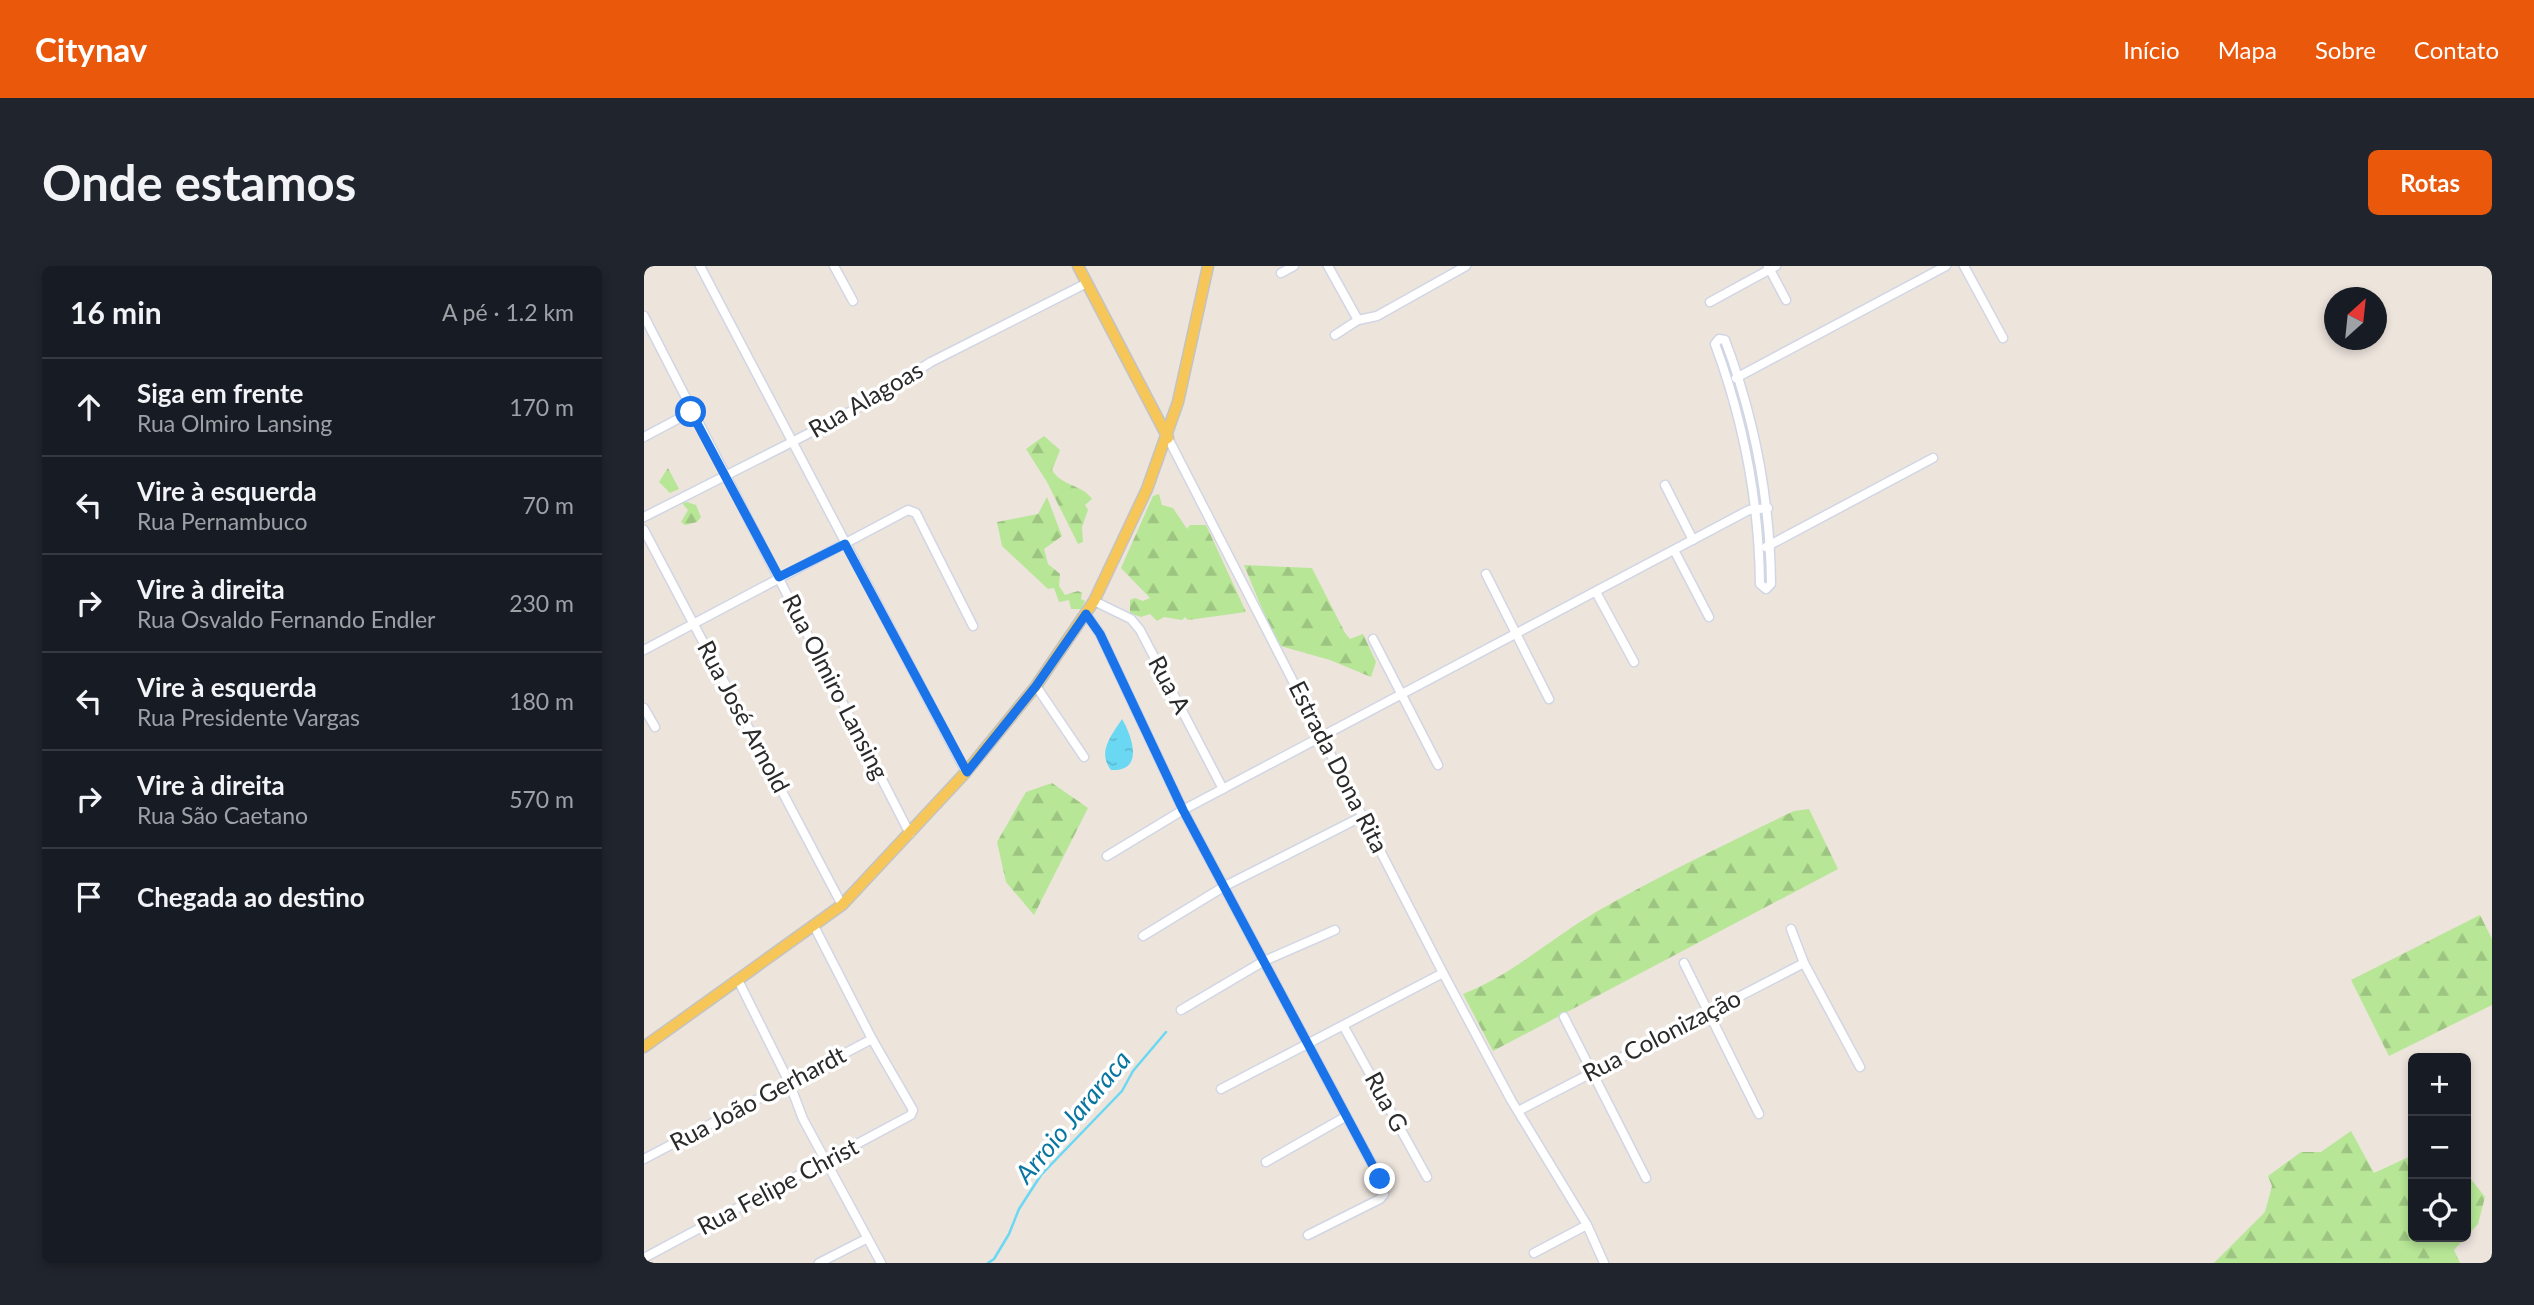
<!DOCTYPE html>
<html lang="pt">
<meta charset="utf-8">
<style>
:root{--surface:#171b24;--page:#20242c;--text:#f1f3f6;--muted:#9ea1a6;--line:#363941;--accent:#ea580c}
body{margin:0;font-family:Lato,sans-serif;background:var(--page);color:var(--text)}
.controls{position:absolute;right:21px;bottom:21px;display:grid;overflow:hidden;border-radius:10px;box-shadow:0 4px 10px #0003}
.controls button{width:63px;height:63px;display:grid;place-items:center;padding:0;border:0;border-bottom:2px solid var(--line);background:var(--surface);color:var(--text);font:35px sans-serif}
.compass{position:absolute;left:1680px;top:21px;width:63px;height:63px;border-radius:50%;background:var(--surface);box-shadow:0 4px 10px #0003;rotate:27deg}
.stop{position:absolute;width:21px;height:21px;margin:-16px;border:5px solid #1a73e8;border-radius:50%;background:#fff}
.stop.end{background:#1a73e8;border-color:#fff;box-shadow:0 2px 7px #0008}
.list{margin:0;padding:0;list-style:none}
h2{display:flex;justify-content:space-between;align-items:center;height:91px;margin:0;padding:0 28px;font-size:30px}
h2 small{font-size:23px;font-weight:400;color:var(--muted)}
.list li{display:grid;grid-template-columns:46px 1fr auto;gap:21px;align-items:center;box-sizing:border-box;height:98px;padding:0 28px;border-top:2px solid var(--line)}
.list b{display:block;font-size:26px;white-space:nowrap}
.list p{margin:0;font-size:23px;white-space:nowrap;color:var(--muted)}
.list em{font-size:23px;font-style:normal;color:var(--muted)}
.icon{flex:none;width:38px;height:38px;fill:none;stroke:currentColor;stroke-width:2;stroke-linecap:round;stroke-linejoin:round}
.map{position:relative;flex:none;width:1848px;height:997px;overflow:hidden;border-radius:10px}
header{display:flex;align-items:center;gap:42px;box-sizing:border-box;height:98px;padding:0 35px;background:var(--accent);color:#fff}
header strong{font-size:33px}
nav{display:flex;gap:38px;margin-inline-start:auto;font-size:24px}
.intro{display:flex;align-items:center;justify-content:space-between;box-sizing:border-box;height:168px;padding:0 42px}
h1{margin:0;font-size:49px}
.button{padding:18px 32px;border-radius:10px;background:var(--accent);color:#fff;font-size:24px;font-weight:700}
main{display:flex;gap:42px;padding:0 42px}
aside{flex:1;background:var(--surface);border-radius:10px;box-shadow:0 4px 10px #0003}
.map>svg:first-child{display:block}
</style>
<header>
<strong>Citynav</strong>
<nav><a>Início</a><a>Mapa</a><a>Sobre</a><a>Contato</a></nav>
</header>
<div class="intro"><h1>Onde estamos</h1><a class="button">Rotas</a></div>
<main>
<aside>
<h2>16 min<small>A pé · 1.2 km</small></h2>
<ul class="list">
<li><svg class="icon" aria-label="ahead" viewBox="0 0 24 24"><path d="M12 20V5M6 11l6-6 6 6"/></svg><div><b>Siga em frente</b><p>Rua Olmiro Lansing</p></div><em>170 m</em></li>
<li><svg class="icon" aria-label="left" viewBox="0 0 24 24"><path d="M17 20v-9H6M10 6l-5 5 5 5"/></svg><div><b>Vire à esquerda</b><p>Rua Pernambuco</p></div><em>70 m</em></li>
<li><svg class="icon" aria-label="right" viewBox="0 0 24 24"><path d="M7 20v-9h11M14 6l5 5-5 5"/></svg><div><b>Vire à direita</b><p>Rua Osvaldo Fernando Endler</p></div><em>230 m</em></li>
<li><svg class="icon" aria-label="left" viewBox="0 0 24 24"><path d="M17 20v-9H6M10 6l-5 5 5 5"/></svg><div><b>Vire à esquerda</b><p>Rua Presidente Vargas</p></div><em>180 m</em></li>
<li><svg class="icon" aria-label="right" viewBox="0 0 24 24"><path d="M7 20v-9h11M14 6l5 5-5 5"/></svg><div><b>Vire à direita</b><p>Rua São Caetano</p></div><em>570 m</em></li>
<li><svg class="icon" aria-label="arrive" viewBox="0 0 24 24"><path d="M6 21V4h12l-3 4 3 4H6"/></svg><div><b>Chegada ao destino</b></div></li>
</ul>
</aside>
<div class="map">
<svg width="1848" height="997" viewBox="0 0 1848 997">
<defs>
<pattern id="forest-firs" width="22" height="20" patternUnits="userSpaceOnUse" patternTransform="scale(1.75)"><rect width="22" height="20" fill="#b6e696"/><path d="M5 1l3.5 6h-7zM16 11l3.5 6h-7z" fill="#9dc581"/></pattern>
<pattern id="water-ripples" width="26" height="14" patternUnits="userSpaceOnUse" patternTransform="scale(1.75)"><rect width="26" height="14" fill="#6ad8f3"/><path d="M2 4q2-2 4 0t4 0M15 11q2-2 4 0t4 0" fill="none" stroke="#5cbad0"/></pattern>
</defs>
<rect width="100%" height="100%" fill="#ede4dc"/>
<!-- forest -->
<g fill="url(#forest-firs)">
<path d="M400,170l16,14 -8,20c9,16 31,15 40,29l-7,6 3,5 -6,17 1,15 -5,2 -31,-62 -21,-33z"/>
<polygon points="24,202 35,223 26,227 15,216"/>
<polygon points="515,228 518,239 529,242 543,263 546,259 562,259 602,346 544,354 541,351 538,354 520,351 513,355 506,348 497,351 486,347 486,334 491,332 499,335 506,332 477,302 509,230"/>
<polygon points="403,231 418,270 400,283 404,298 416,308 415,320 421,329 434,325 438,327 437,333 441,335 437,343 427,343 425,334 415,336 410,322 404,323 358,280 353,256 394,248"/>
<polygon points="43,236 52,239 57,251 53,256 41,259 37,256 44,244 38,237"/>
<polygon points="600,299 668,302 701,367 706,373 719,368 732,396 727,411 686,394 633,379"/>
<polygon points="408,517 444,542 390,649 362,616 353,576 382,526"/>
<path d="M1165,543l29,60 -345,182 -30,-57c51,-20 92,-59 140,-86 62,-35 127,-66 191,-97z"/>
<polygon points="1836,649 1848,673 1848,739 1745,790 1707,714"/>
<polygon points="1707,865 1730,907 1769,889 1769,971 1822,971 1822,907 1841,931 1834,958 1810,984 1816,997 1570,997 1621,946 1628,920 1624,910 1657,886 1677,886"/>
</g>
<!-- water -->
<path fill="url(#water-ripples)" d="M478,453c10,17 23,53 -11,51 -14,-18 0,-34 11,-51z"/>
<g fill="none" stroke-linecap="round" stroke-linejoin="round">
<!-- stream -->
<polyline stroke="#6ad8f3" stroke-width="2.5" points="344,997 350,993 365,968 375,943 397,909 478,825 489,805 522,766"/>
<!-- minor casing -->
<g stroke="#d1d6e4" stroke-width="11">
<g id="minor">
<polyline points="56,0 322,506"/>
<polyline points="190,0 209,35"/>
<polyline points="684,0 714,54"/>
<polyline points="1124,0 1142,34"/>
<polyline points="1320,0 1359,72"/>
<polyline points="637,7 650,0"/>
<polyline points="1066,36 1132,0"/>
<polyline points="0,50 266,568"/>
<polyline points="691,69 714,54 733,50 822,0"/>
<path d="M1075,73l6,1c30,79 45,159 46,244l-5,5 -6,-5c-1,-83 -16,-162 -45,-240z"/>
<polyline points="1092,112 1302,0"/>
<polyline points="0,171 47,146"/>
<polyline points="524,172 799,707 867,834 943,959 960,997"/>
<polyline points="1021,219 1049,274"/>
<polyline points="0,251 150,175 219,139 287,96 443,17"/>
<polyline points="0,264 198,639"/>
<polyline points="1122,281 1289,192"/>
<polyline points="1030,284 1065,351"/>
<polyline points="842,308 905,433"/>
<polyline points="952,326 990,396"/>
<polyline points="450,335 487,353 496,364 579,523"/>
<polyline points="442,348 456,368 539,544 736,913 740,928 736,933 664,969"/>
<polyline points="729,373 794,499"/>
<polyline points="0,384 264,244 272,247 277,257 329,360"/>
<polyline points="392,420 440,491"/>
<polyline points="0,442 11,461"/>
<polyline points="463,590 539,544 1105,244 1124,242"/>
<polyline points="1147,663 1160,697 1216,801"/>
<polyline points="499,670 581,620 719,550"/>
<polyline points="1040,697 1115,848"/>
<polyline points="94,714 145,816 159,853 237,997"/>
<polyline points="537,744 620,695 691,664"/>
<polyline points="920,751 1002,912"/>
<polyline points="700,761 783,911"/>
<polyline points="577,823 799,707"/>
<polyline points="876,844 1160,697"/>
<polyline points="0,893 228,773"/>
<polyline points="622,896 701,851"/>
<polyline points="890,987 943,959"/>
<polyline points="0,992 267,849 269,844 265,837 228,773 170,660"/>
<polyline points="175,997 222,973"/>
</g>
</g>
<!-- major casing -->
<g stroke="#c3c3c3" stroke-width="13">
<g id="major">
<polyline points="434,0 524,172"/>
<polyline points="0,781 198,639 322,506 392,420 450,335 503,223 534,136 564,0"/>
</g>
</g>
<!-- minor -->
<use href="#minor" stroke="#fff" stroke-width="8"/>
<!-- major -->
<use href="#major" stroke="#f6c758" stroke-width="10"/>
</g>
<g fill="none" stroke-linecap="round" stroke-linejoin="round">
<!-- route -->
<polyline stroke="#1a73e8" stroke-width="9" points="47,146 135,311 201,278 323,506 392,420 442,348 456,368 539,544 736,913"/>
</g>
<g text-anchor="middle" stroke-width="7" stroke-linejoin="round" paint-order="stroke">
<!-- street labels -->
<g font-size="24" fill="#2a2a2a" stroke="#fff">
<text transform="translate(222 134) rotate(-30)" y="8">Rua Alagoas</text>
<text transform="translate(525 419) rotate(62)" y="8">Rua A</text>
<text transform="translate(191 421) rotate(63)" y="8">Rua Olmiro Lansing</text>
<text transform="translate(99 451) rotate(62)" y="8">Rua José Arnold</text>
<text transform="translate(694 501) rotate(63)" y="8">Estrada Dona Rita</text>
<text transform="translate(1018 770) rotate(-27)" y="8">Rua Colonização</text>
<text transform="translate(114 833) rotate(-28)" y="8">Rua João Gerhardt</text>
<text transform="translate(742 836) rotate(62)" y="8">Rua G</text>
<text transform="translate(134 921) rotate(-28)" y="8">Rua Felipe Christ</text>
</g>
<!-- water labels -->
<g font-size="26" font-style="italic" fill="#0876a1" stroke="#fff">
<text transform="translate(429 851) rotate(-50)" y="9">Arroio Jararaca</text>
</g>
</g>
</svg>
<div class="controls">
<button>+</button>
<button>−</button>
<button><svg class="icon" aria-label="locate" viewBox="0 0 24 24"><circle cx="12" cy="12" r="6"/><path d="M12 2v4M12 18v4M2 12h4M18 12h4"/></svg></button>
</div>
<svg class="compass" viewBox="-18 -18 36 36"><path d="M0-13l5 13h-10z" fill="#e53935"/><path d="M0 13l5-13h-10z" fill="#9ea1a6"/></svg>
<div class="stop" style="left:47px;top:146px"></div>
<div class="stop end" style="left:736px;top:913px"></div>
</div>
</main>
